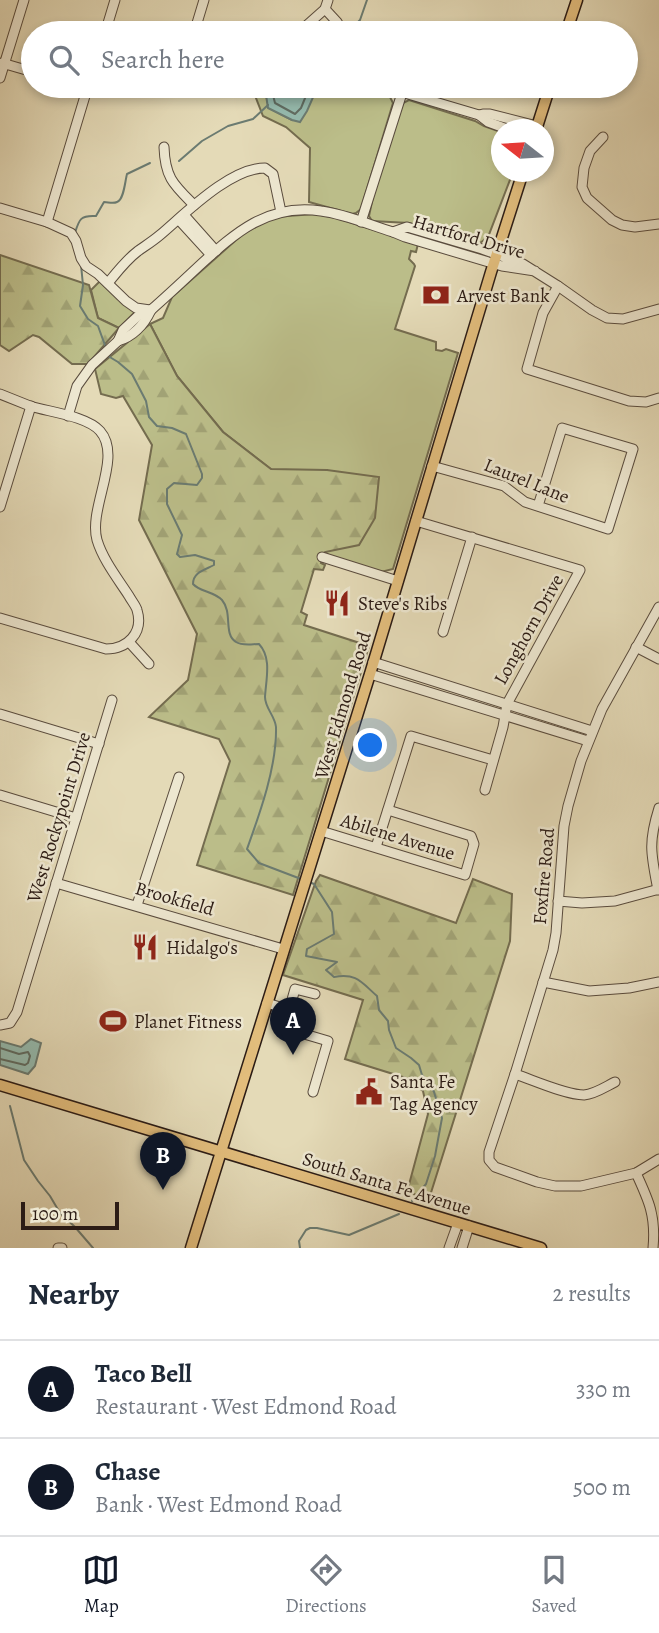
<!DOCTYPE html>
<meta charset="utf-8">
<style>
:root{--surface:#fff;--page:#f2f2f3;--text:#1f2937;--muted:#747a83;--line:#e0e1e3;--accent:#111827}
body{margin:0;font-family:Alegreya,serif;background:var(--page);color:var(--text)}
.compass{position:absolute;left:491px;top:119px;width:63px;height:63px;border-radius:50%;background:var(--surface);box-shadow:0 4px 10px #0003;rotate:287deg}
.scale{position:absolute;left:21px;bottom:18px;width:98px;box-sizing:border-box;padding-left:7px;border:4px solid #2c1c15;border-top:0;font-size:19px;line-height:24px;white-space:nowrap;color:#2c1c15;-webkit-text-stroke:5px #ede7d0;paint-order:stroke}
.you{position:absolute;left:371px;top:746px;width:24px;height:24px;margin:-18px;border:5px solid #fff;border-radius:50%;background:#1a73e8;box-shadow:0 0 0 10px #1a73e833}
.badge{display:grid;place-items:center;width:46px;height:46px;border-radius:50%;background:var(--accent);color:#fff;font-size:23px;font-weight:700}
.pin{position:absolute;translate:-50% -58px;filter:drop-shadow(0 2px 4px #0008)}
.pin::after{content:'';position:absolute;top:37px;width:24px;height:21px;background:inherit;clip-path:polygon(0 0,100% 0,50% 100%)}
.list{margin:0;padding:0;list-style:none}
h2{display:flex;justify-content:space-between;align-items:center;height:91px;margin:0;padding:0 28px;font-size:30px}
h2 small{font-size:23px;font-weight:400;color:var(--muted)}
.list li{display:grid;grid-template-columns:46px 1fr auto;gap:21px;align-items:center;box-sizing:border-box;height:98px;padding:0 28px;border-top:2px solid var(--line)}
.list b{display:block;font-size:26px;white-space:nowrap}
.list p{margin:0;font-size:23px;white-space:nowrap;color:var(--muted)}
.list em{font-size:23px;font-style:normal;color:var(--muted)}
.icon{flex:none;width:38px;height:38px;fill:none;stroke:currentColor;stroke-width:2;stroke-linecap:round;stroke-linejoin:round}
.map{position:relative;flex:none;width:659px;height:1248px;overflow:hidden}
.search{position:absolute;background:var(--surface);box-shadow:0 4px 10px #0003;left:21px;right:21px;top:21px;height:77px;display:flex;align-items:center;gap:18px;box-sizing:border-box;padding:0 24px;border-radius:38px;color:var(--muted);font-size:26px}
.sheet{height:287px;background:var(--surface)}
nav{display:flex;justify-content:space-around;align-items:center;box-sizing:border-box;height:98px;border-top:2px solid var(--line);background:var(--surface);font-size:19px;color:var(--muted)}
nav a{display:grid;justify-items:center;gap:4px}
nav .on{color:var(--accent)}
.map>svg:first-child{display:block}
</style>
<div class="map">
<svg width="659" height="1248" viewBox="0 0 659 1248">
<defs>
<pattern id="forest-firs" width="22" height="20" patternUnits="userSpaceOnUse" patternTransform="scale(1.75)"><rect width="22" height="20" fill="#bbbd89"/><path d="M5 1l3.5 6h-7zM16 11l3.5 6h-7z" fill="#a1a275"/></pattern>
</defs>
<rect width="100%" height="100%" fill="#e4dab7"/>
<filter id="stains"><feTurbulence type="fractalNoise" baseFrequency=".00286" numOctaves="4"/><feColorMatrix values="0 0 0 0 .2 0 0 0 0 .09 0 0 0 0 .02 0 0 0 .5 -.17"/></filter>
<radialGradient id="worn" r=".72"><stop offset=".6" stop-color="#630" stop-opacity="0"/><stop offset="1" stop-color="#630" stop-opacity=".3"/></radialGradient>
<!-- green -->
<g fill="#bbbd89" stroke="#746c4f" stroke-width="2">
<polygon points="330,24 336,27 339,33 305,33 314,25"/>
<polygon points="257,86 268,86 266,95 269,108 292,120 314,93 318,86 369,86 377,91 389,95 393,103 361,209 356,213 352,214 309,202 310,148 286,127 263,116 256,98"/>
<polygon points="409,100 475,121 484,126 501,132 502,172 513,172 488,237 480,243 409,223 372,221 369,216 374,192 401,104"/>
<polygon points="315,214 337,218 418,244 416,252 411,251 409,259 414,264 415,266 395,329 436,342 436,350 442,351 446,349 458,353 393,569 381,572 330,556 325,552 327,470 272,470 223,432 177,376 150,324 163,318 172,297 244,233 274,217"/>
<polygon points="100,281 134,311 134,313 119,328 98,318 91,290"/>
</g>
<!-- forest -->
<g fill="url(#forest-firs)" stroke="#746c4f" stroke-width="2">
<polygon points="0,255 89,285 98,318 119,328 88,364 72,364 39,337 33,335 9,351 0,345"/>
<polygon points="150,324 177,376 223,432 271,469 327,470 379,477 375,518 359,545 325,552 321,563 325,565 323,570 314,569 301,612 307,615 304,625 369,646 293,895 197,865 230,761 219,739 149,717 188,680 197,634 139,520 152,445 123,396 116,398 101,394 95,369"/>
<polygon points="320,875 456,923 473,879 512,894 510,941 429,1199 407,1192 428,1114 423,1091 406,1078 345,1059 363,1000 283,975 316,881"/>
</g>
<!-- water -->
<g fill="#95bbaf" stroke="#6b7b71" stroke-width="2">
<polygon points="268,86 318,86 307,111 300,122 292,120 268,108 266,95"/>
<polygon points="31,1039 41,1043 35,1066 28,1074 0,1065 0,1041 21,1047"/>
</g>
<g fill="none" stroke-linecap="round" stroke-linejoin="round">
<!-- shore -->
<g stroke="#606c62" stroke-width="2">
<polyline points="274,86 273,95 275,103 295,114 301,108 310,86"/>
<polyline points="0,1048 19,1054 28,1052 30,1056 28,1063 25,1065 0,1059"/>
</g>
<!-- stream -->
<g stroke="#6b7b71" stroke-width="2">
<polyline points="350,30 360,20 367,0"/>
<polyline points="179,161 202,141 228,126 253,119 268,105"/>
<path d="M75,233c4,-14 6,-18 21,-17l8,-14c4,0 9,2 13,0 7,-2 8,-21 10,-28l23,-11"/>
<polyline points="81,265 83,285 80,306 88,319 98,326 106,348"/>
<path d="M108,356l10,6 14,12 14,27 3,16 8,9 15,2 14,6 16,40v4l-5,7 -23,-2 -7,6v15l15,31 -5,19 3,3 15,-2 19,6v4c-9,5 -21,7 -21,19 7,8 20,7 29,16 11,13 1,34 14,42 6,4 16,2 23,2 13,14 7,35 6,53 0,11 10,19 11,30 1,39 -16,86 -29,122l12,14 42,16"/>
<path d="M309,882l5,2 18,28 2,22 -27,15 -1,7 31,6 -11,8 8,7c23,-4 27,5 43,19l2,14 9,11 1,9 7,18 15,10 8,7 3,10 8,9 4,8 8,26 -7,38 -9,28 -14,17"/>
<polyline points="10,1106 24,1160 38,1181 50,1196 60,1213 75,1227 93,1248"/>
<polyline points="300,1248 299,1241 306,1230 310,1228 317,1228 349,1235 399,1214"/>
</g>
<!-- minor casing -->
<g stroke="#5a4c3e" stroke-width="11">
<g id="minor">
<polyline points="325,9 337,22 343,33"/>
<polyline points="105,33 115,0"/>
<polyline points="194,33 204,0"/>
<polyline points="298,33 325,9 328,0"/>
<polyline points="2,63 33,72"/>
<polyline points="0,78 24,0"/>
<polyline points="381,86 479,115 488,122 510,130"/>
<polyline points="479,115 483,114 490,114 537,126"/>
<polyline points="603,137 590,151 584,168 582,187 587,198 612,220 622,225 635,227 659,224"/>
<path d="M164,147c1,31 10,38 30,58"/>
<polyline points="0,208 47,222 71,233 76,241 81,258 86,266 98,274 126,301 136,308 150,310"/>
<polyline points="184,215 216,251"/>
<polyline points="179,220 211,255"/>
<polyline points="47,222 88,86"/>
<polyline points="361,222 402,93"/>
<polyline points="535,271 502,266 405,237 393,232 407,227 482,249 523,264 558,286 592,310 607,318 623,319 659,309"/>
<path d="M108,283c9,-11 18,-23 30,-32 7,-5 15,-10 22,-16 26,-22 70,-67 105,-67l8,6 8,38"/>
<polyline points="558,286 543,313 527,369 629,401 646,402 659,398"/>
<path d="M118,341c16,-5 26,-16 33,-31"/>
<path d="M0,394c10,4 20,8 30,12 19,6 57,10 70,25 23,26 -12,77 -3,109 6,20 21,39 32,56 2,4 7,10 8,14 7,23 -10,39 -31,39l-106,-31"/>
<path d="M68,416l9,-30 15,-21 26,-24 5,-11 15,-14 13,-6c16,-14 32,-29 48,-44 36,-33 69,-63 122,-55 24,3 49,14 72,21"/>
<polyline points="432,466 504,486 525,502 608,529 633,449 562,428 538,506"/>
<polyline points="0,507 31,406"/>
<polyline points="416,521 580,570 507,704 503,727 485,790"/>
<polyline points="322,557 398,581"/>
<polyline points="659,607 602,709 581,761 568,806 564,826 556,933 553,950 515,1074 489,1152 489,1160 495,1167 537,1182 555,1186 581,1186 636,1173 659,1159"/>
<polyline points="443,632 472,537"/>
<polyline points="129,642 149,664"/>
<polyline points="636,647 659,659"/>
<polyline points="373,662 592,731"/>
<polyline points="370,674 588,741"/>
<polyline points="0,714 99,744"/>
<polyline points="0,795 76,818"/>
<polyline points="321,831 465,875 474,844 471,836 388,810"/>
<polyline points="376,847 411,736 493,760"/>
<polyline points="56,883 283,949"/>
<path d="M658,890c-7,-36 -10,-47 1,-82"/>
<polyline points="558,901 582,903 615,901 659,889"/>
<polyline points="137,905 179,777"/>
<polyline points="543,982 589,991 629,988 659,982"/>
<polyline points="267,1003 289,1010"/>
<polyline points="0,1025 10,1023 17,1012 112,700"/>
<path d="M515,1074c18,6 51,21 69,21 11,-1 21,-8 31,-13"/>
<polyline points="313,1092 328,1041 284,1028 295,989 315,994"/>
<path d="M636,1173c13,28 20,43 17,75"/>
<polyline points="58,1248 62,1248"/>
<polyline points="449,1248 458,1223"/>
<polyline points="462,1248 469,1226"/>
</g>
</g>
<!-- major casing -->
<g stroke="#2c1c15" stroke-width="13">
<g id="major">
<polyline points="566,33 577,0"/>
<polyline points="536,130 550,86"/>
<polyline points="0,1085 541,1248"/>
<polyline points="191,1248 370,674 491,272 523,172"/>
</g>
</g>
<!-- minor -->
<use href="#minor" stroke="#ede7d0" stroke-width="9"/>
<!-- major -->
<use href="#major" stroke="#e2bd7c" stroke-width="10"/>
</g>
<!-- icons -->
<defs>
<g id="bank-bare" transform="scale(2.1)"><path d="M-6-4H6V4H-6ZM0-2.3a2.3 2.3 0 1 0 0 4.6a2.3 2.3 0 1 0 0-4.6Z" fill="#8f2418" stroke="#ede7d0" stroke-width="2.5" paint-order="stroke"/></g>
<g id="restaurant-bare" transform="scale(2.1)"><path d="M-5-6h1v4h1v-4h1v4h1v-4h1v5L-1.5 .5V6h-2V.5L-5-1ZM5-6V6H3V1.5H1.5Q1.5-4 5-6Z" fill="#8f2418" stroke="#ede7d0" stroke-width="2.5" paint-order="stroke"/></g>
<g id="stadium-bare" transform="scale(2.1)"><path d="M0-5a6.5 5 0 1 0 0 10a6.5 5 0 1 0 0-10ZM-3.5-1.8h7v3.6h-7Z" fill="#8f2418" stroke="#ede7d0" stroke-width="2.5" paint-order="stroke"/></g>
<g id="civic-bare" transform="scale(2.1)"><path d="M-.6-6.5H3V-4.5H.6V-3L4-1V1h2V6H-6V1h2V-1L-.6-3ZM-1.2 2.5V6h2.4V2.5Z" fill="#8f2418" stroke="#ede7d0" stroke-width="2.5" paint-order="stroke"/></g>
</defs>
<g fill-rule="evenodd">
<use href="#bank-bare" x="436" y="295"/>
<use href="#restaurant-bare" x="337" y="603"/>
<use href="#restaurant-bare" x="145" y="947"/>
<use href="#stadium-bare" x="113" y="1021"/>
<use href="#civic-bare" x="369" y="1092"/>
</g>
<g text-anchor="middle" stroke-width="5" stroke-linejoin="round" paint-order="stroke">
<!-- street labels -->
<g font-size="19" fill="#2c1c15" stroke="#ede7d0">
<text transform="translate(469 236) rotate(16)" y="7">Hartford Drive</text>
<text transform="translate(527 480) rotate(22)" y="7">Laurel Lane</text>
<text transform="translate(528 629) rotate(-61)" y="7">Longhorn Drive</text>
<text transform="translate(342 705) rotate(-73)" y="7">West Edmond Road</text>
<text transform="translate(58 817) rotate(-73)" y="7">West Rockypoint Drive</text>
<text transform="translate(398 836) rotate(17)" y="7">Abilene Avenue</text>
<text transform="translate(543 876) rotate(-85)" y="7">Foxfire Road</text>
<text transform="translate(175 898) rotate(16)" y="7">Brookfield</text>
<text transform="translate(387 1183) rotate(17)" y="7">South Santa Fe Avenue</text>
</g>
<!-- poi labels -->
<g font-size="19" fill="#2c1c15" stroke="#ede7d0" text-anchor="start">
<text x="457" y="302">Arvest Bank</text>
<text x="358" y="610">Steve's Ribs</text>
<text x="166" y="954">Hidalgo's</text>
<text x="134" y="1028">Planet Fitness</text>
<text x="390" y="1088">Santa Fe<tspan x="390" dy="22">Tag Agency</tspan></text>
</g>
</g>
<rect width="100%" height="100%" filter="url(#stains)"/>
<rect width="100%" height="100%" fill="url(#worn)"/>
</svg>
<svg class="compass" viewBox="-18 -18 36 36"><path d="M0-13l5 13h-10z" fill="#e53935"/><path d="M0 13l5-13h-10z" fill="#747a83"/></svg>
<div class="scale">100 m</div>
<div class="you"></div>
<div class="pin badge" style="left:293px;top:1055px">A</div>
<div class="pin badge" style="left:163px;top:1190px">B</div>
<div class="search"><svg class="icon" aria-label="search" viewBox="0 0 24 24"><circle cx="10" cy="10" r="6"/><path d="M15 15l6 6"/></svg>Search here</div>
</div>
<section class="sheet">
<h2>Nearby<small>2 results</small></h2>
<ul class="list">
<li><span class="badge">A</span><div><b>Taco Bell</b><p>Restaurant · West Edmond Road</p></div><em>330 m</em></li>
<li><span class="badge">B</span><div><b>Chase</b><p>Bank · West Edmond Road</p></div><em>500 m</em></li>
</ul>
</section>
<nav>
<a class="on"><svg class="icon" aria-label="map" viewBox="0 0 24 24"><path d="M3 6l6-2 6 2 6-2v14l-6 2-6-2-6 2zM9 4v14M15 6v14"/></svg>Map</a>
<a><svg class="icon" aria-label="directions" viewBox="0 0 24 24"><path d="M12 3l9 9-9 9-9-9zM9 14v-3h6M13 9l2 2-2 2"/></svg>Directions</a>
<a><svg class="icon" aria-label="saved" viewBox="0 0 24 24"><path d="M7 4h10v16l-5-4-5 4z"/></svg>Saved</a>
</nav>
